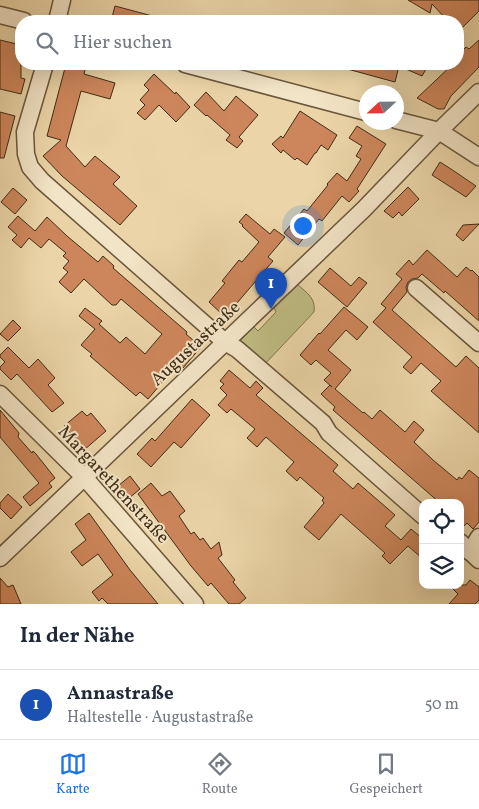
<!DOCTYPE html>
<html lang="de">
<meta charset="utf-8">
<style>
:root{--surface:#fff;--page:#f2f2f3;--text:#1f2937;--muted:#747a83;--line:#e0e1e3;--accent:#1a73e8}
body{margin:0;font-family:Vollkorn,serif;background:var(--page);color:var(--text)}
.controls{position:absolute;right:15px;bottom:15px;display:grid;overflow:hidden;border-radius:10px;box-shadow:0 5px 20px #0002}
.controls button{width:45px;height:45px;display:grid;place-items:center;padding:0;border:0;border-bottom:1px solid var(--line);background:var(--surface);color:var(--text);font:25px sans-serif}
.compass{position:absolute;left:359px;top:85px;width:45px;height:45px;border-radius:50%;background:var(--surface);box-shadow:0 5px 20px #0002;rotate:248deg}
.you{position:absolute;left:302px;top:225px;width:18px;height:18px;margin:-12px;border:4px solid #fff;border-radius:50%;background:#1a73e8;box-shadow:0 0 0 8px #1a73e833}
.badge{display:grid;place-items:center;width:32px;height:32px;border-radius:50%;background:var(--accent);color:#fff;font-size:16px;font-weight:700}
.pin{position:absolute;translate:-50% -41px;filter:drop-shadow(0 1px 2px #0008)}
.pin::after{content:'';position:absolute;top:26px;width:18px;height:15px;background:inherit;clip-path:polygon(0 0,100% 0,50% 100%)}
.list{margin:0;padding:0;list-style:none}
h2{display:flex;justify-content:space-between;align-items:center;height:65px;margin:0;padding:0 20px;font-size:21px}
h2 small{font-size:16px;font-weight:400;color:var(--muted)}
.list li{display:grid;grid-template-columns:32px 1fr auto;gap:15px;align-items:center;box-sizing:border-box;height:70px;padding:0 20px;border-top:1px solid var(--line)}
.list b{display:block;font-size:19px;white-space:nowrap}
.list p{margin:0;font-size:16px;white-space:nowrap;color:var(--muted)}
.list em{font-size:16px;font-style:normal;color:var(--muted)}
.icon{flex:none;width:28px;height:28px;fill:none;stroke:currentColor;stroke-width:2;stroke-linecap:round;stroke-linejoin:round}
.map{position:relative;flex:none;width:479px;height:604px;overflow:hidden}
.search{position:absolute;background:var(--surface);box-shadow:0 5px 20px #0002;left:15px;right:15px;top:15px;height:55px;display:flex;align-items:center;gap:12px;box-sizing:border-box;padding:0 18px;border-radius:20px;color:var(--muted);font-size:19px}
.sheet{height:135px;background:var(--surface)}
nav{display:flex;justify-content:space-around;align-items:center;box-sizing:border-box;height:70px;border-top:1px solid var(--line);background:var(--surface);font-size:14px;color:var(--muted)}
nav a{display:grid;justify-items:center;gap:2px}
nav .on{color:var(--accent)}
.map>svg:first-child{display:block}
</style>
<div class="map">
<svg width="479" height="604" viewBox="0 0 479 604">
<rect width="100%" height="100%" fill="#ebd5a8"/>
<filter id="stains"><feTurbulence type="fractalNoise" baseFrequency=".004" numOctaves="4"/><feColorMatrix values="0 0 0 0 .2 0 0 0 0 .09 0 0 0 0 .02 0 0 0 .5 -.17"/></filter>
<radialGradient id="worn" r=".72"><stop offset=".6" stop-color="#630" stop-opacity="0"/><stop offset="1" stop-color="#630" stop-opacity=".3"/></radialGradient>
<!-- green -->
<path fill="#bfbb82" stroke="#7f744c" d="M297,284c10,9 19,14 17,28l-50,53 -25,-23 15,-15 4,4 18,-19 -2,-4z"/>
<!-- building -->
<g fill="#cd865b" stroke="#3f2c15">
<polygon points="408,0 479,0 479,11 458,32 458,21 448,21 432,4 430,13"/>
<polygon points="115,6 160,18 159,21 111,21"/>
<polygon points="0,40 21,45 21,78 25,79 21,94 0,89"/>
<polygon points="479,40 479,67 451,96 444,109 438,109 417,98 453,64 458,64 458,55 466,47 469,49"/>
<polygon points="66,64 76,64 86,66 84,74 115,83 110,99 81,91 66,146 85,167 95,156 120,177 113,184 137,206 120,225 62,176 43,156 61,140 47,136"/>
<polygon points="340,64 429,64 422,76 399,66 395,82 340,67"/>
<polygon points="154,74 175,94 176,92 190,107 176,122 159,105 145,120 137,113 145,105 140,100 149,90 144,85"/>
<polygon points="206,92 224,111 236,96 258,115 239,137 243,141 237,148 226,140 230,135 207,115 206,116 194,105"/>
<polygon points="300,111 337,135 328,150 321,145 316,153 315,153 307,165 297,158 295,160 283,150 281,153 272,144 281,136 283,138"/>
<polygon points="0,112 15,116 4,158 0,158"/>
<polygon points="357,126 386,144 357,189 359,191 349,202 342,196 322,221 319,219 298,245 284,233 304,209 307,211 328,185 327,184 337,173 347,181 361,159 356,156 362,146 349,138"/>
<polygon points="440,162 451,169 476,186 466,197 432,175"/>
<polygon points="408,187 419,199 402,216 399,212 393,218 384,211"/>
<polygon points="13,188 27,200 15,214 1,202"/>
<polygon points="246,214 270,234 274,229 285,237 268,257 273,261 225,317 209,302 225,283 222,281 239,260 242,262 259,242 242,226 243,225 239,222"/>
<polygon points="18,216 35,231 47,217 67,236 98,262 103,256 114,266 113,268 187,332 186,334 201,347 183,368 178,364 148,399 140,392 136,396 90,356 92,354 81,345 95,329 79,316 85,308 102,321 99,324 120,343 126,337 145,354 162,334 121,299 116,305 112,305 84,279 71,293 59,282 68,272 63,268 69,261 63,256 66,253 49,239 41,248 29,238 21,248 12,240 17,235 8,227"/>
<polygon points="479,224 463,241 456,235 463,225"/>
<polygon points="427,250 457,277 466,267 471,271 472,270 479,277 479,321 445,291 444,293 422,274 418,278 412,279 408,282 406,287 407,292 392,310 456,367 466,356 479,368 479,433 431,391 441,381 421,363 411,374 403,367 412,357 373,322 386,308 381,304 402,279 396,274 409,260 413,265"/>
<polygon points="330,268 351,286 359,277 367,283 347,307 318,282"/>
<polygon points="344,307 368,327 357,340 346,330 328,350 351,370 335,389 363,413 364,412 372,419 380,410 405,432 414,421 424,430 414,442 433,460 457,480 459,477 462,479 469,470 479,478 479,522 473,529 467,523 460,530 460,503 440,503 333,410 335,407 321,394 330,385 332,387 324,380 331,373 316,360 311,365 300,355 319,333 320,334"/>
<polygon points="13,320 21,328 8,341 0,334"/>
<polygon points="8,347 29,368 38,359 55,378 48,385 64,403 52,412 17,374 11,380 0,369 0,367 5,362 0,357 0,355"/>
<polygon points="229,370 250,388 256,381 263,388 256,395 338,465 333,471 353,489 358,483 395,515 385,526 401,540 411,529 423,539 423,559 408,546 390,564 382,556 385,553 341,514 319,540 304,527 324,503 322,500 324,498 300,477 297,481 286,471 294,462 266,437 257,447 247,438 255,429 231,409 227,413 218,405 227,395 220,388 224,384 220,381"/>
<polygon points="192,399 210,415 181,448 174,442 151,467 137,454 152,438 155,441"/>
<polygon points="0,410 19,433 18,437 32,453 33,451 36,454 55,478 49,483 52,487 30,506 23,497 39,483 0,437"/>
<polygon points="82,411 87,416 91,413 106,431 84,450 75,440 76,439 64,426"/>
<polygon points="130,476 140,489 128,499 118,486"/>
<polygon points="151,483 162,496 170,491 185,511 179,516 191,534 194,532 200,540 203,538 211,549 219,542 222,555 218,558 235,580 233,582 246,598 239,604 229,604 211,583 208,586 191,566 138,494"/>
<polygon points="8,494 22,507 11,519 0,508 0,503"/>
<polygon points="89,513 130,570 158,604 108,604 102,598 99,601 92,592 113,575 98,554 82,566 71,552 86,540 75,524"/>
<polygon points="0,578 8,587 13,585 21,604 0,604"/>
<polygon points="470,580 479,587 479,600 475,604 449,604 458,594 449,585 466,585"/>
</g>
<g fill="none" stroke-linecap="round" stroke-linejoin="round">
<!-- minor casing -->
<g stroke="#6a563a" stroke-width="19">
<g id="minor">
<polyline points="0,15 24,21"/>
<polyline points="57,21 62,0"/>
<polyline points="45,64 25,132 26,154 30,167 42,181 225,342 237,349 323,423 329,433 423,516"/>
<polyline points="185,64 366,112"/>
<polyline points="396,120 439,131 479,157"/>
<polyline points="416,288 479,343"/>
<polyline points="0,394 85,478 195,604"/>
<polyline points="460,542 479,560"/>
<polyline points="470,552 479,537"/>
<polyline points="0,558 364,209 439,131 479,92"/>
</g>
</g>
<!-- minor -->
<use href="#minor" stroke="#f2e4c6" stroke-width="16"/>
</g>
<g text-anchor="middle" stroke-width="4" stroke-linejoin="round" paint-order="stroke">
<!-- street labels -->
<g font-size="18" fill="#3f2c15" stroke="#f2e4c6">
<text transform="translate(195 343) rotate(-43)" y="6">Augustastraße</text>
<text transform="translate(114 484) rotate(47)" y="6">Margarethenstraße</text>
</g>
</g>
<rect width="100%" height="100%" filter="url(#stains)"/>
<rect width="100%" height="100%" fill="url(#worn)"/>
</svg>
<div class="controls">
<button><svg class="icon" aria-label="locate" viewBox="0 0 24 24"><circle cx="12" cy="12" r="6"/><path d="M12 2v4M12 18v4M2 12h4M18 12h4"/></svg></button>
<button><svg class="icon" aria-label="layers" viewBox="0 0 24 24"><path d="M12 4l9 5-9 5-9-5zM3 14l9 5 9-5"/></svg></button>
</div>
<svg class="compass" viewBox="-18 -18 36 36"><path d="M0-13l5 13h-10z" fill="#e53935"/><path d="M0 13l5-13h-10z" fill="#747a83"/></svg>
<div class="you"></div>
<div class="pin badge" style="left:271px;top:309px;background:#1a4fb4">1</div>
<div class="search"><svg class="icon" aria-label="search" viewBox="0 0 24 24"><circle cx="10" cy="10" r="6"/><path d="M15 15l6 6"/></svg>Hier suchen</div>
</div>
<section class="sheet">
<h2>In der Nähe<small></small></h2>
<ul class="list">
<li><span class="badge" style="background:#1a4fb4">1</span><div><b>Annastraße</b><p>Haltestelle · Augustastraße</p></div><em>50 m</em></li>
</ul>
</section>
<nav>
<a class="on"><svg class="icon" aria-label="map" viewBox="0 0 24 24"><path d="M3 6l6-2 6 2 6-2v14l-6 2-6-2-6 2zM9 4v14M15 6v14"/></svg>Karte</a>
<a><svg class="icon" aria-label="directions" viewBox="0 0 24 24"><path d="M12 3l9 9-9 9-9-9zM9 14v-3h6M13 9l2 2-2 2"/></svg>Route</a>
<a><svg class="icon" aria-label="saved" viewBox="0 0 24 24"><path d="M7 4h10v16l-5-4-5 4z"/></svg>Gespeichert</a>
</nav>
